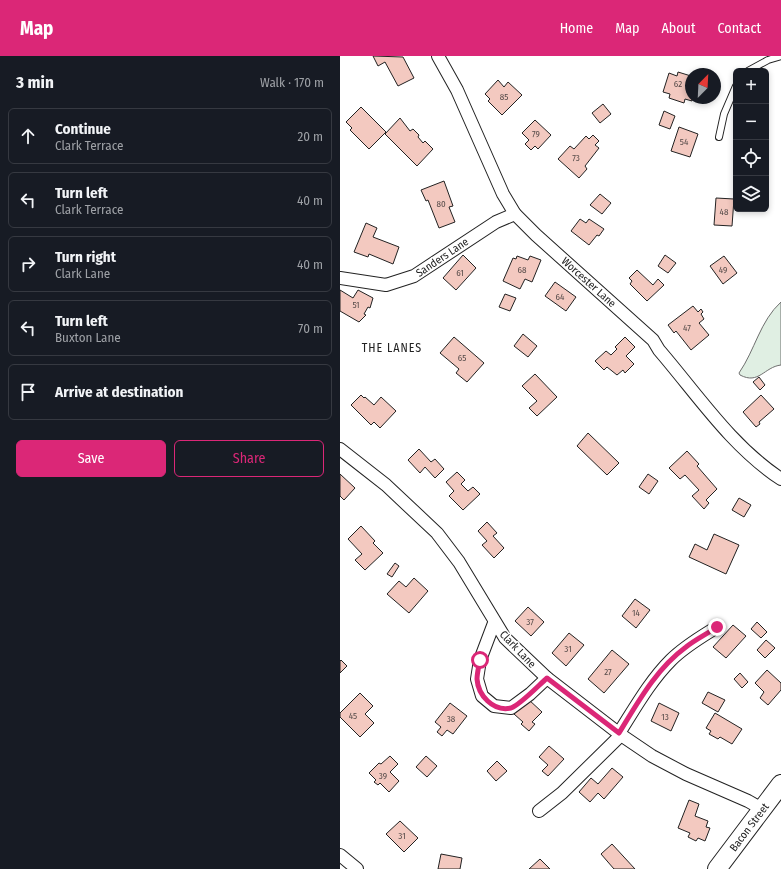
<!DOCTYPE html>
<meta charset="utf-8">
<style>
:root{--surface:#171b24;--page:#242831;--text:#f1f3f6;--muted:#9ea1a6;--line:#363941;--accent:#db2777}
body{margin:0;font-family:"Fira Sans Condensed",sans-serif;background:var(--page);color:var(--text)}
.controls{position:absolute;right:12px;top:12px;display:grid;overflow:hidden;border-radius:6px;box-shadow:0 2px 6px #0003}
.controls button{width:36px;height:36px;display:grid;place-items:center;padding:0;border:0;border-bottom:1px solid var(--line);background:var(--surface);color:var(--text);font:20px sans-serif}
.compass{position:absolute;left:345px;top:12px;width:36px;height:36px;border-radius:50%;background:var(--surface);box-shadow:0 2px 6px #0003;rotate:24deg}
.stop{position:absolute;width:12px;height:12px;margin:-9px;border:3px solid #db2777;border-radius:50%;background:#fff}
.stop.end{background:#db2777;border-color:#fff;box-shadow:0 1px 4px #0008}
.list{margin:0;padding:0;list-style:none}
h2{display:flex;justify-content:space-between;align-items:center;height:52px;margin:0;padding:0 16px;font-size:17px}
h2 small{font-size:13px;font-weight:400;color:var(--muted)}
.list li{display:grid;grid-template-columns:26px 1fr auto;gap:12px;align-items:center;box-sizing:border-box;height:56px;margin:0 8px 8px;padding:0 8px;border:1px solid var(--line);border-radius:6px}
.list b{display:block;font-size:15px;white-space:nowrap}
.list p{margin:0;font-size:13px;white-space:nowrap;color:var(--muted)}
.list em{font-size:13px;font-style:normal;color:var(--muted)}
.actions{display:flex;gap:8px;padding:12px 16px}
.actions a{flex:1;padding:9px 0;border:1px solid var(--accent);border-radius:6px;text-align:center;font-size:14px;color:var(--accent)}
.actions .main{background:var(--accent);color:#fff}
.icon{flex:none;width:22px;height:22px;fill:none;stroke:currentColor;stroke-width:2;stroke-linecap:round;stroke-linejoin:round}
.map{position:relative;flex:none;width:441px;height:813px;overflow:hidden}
header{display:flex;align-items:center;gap:24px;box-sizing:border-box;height:56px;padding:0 20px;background:var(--accent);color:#fff}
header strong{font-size:19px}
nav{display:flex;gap:22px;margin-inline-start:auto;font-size:14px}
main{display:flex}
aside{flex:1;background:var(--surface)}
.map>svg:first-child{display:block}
</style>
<header>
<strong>Map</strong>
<nav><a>Home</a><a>Map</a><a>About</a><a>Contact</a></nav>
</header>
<main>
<aside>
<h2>3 min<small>Walk · 170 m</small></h2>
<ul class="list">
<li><svg class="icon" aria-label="ahead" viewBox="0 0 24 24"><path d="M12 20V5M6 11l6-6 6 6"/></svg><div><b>Continue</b><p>Clark Terrace</p></div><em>20 m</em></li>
<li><svg class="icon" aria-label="left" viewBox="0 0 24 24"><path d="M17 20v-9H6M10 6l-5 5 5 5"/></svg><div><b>Turn left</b><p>Clark Terrace</p></div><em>40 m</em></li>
<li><svg class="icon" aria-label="right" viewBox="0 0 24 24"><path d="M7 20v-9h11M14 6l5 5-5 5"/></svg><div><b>Turn right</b><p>Clark Lane</p></div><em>40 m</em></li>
<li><svg class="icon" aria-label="left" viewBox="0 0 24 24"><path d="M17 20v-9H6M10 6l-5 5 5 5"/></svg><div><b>Turn left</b><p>Buxton Lane</p></div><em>70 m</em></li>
<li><svg class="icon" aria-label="arrive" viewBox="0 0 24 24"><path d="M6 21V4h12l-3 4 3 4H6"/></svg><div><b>Arrive at destination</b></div></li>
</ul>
<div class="actions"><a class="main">Save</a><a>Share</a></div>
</aside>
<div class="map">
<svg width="441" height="813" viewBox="0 0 441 813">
<rect width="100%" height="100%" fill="#fff"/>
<!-- green -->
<path fill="#e0efe3" stroke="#6f6f6f" d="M441,246v63c-17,2 -22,20 -41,10l-1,-2c16,-23 21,-52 42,-71z"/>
<!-- building -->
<g fill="#f3c9c0" stroke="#222">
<polygon points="33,0 63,1 74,22 58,30 45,6 38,10"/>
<polygon points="338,16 351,20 352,45 345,43 344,47 329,42 330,38 323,36 329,17 337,20"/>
<polygon points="158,24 164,31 168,26 182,39 162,59 148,45 150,43 145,38"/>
<polygon points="263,48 271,58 260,67 252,57"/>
<polygon points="21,51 46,76 29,93 10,74 12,72 6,66"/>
<polygon points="324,55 335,60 330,73 319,69"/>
<polygon points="60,62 70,75 73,73 79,79 78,81 83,87 85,85 93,93 77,110 45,78"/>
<polygon points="195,64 211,79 198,93 195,90 191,94 185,88 189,84 182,77"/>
<polygon points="339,71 358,78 350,101 331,95"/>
<polygon points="253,79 259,85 255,89 259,92 245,110 247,113 239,122 218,103 230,90 234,93 246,80 249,83"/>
<polygon points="104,125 113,150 109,151 115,166 99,172 88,144 86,145 81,134"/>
<polygon points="260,138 271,147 262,158 250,149"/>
<polygon points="376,142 394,143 392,170 374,169"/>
<polygon points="240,163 246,167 249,163 264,173 259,180 257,179 249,189 231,175"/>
<polygon points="26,167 37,172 33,181 59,191 53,208 29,198 28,201 14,196"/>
<polygon points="123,199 136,212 116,234 103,222"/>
<polygon points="325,199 336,207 328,217 318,210"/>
<polygon points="177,200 188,204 190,200 201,204 192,226 185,223 180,233 163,225 173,202 176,203"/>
<polygon points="384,200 397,217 383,228 370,210"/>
<polygon points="297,214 313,229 318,223 324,229 307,245 290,228 292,225 289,222"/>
<polygon points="215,226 236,241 226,255 205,240"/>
<polygon points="0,234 13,242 18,234 33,242 30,252 28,251 24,258 26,259 19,266 0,255"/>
<polygon points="165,238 176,242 170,255 159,251"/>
<polygon points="353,250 358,256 361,253 363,256 361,258 364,263 359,267 369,279 351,294 336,275 334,277 328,269"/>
<polygon points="183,278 197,290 188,301 174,290"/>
<polygon points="114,281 144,307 127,326 116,317 119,313 100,297"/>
<polygon points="285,281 295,291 286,300 294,308 285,317 283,314 277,319 267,311 264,314 255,305 266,295 271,299 277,293 275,291"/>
<polygon points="195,318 217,341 197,360 189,352 197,345 182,330"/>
<polygon points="419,321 425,329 420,334 413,326"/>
<polygon points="21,339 24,342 25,341 34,349 41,341 56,355 40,372 34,366 31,369 11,349"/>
<polygon points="421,339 434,353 419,366 420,368 416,371 403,356"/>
<polygon points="248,377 279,407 267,419 237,390"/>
<polygon points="79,393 91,406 95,403 104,413 95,422 85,411 80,417 68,404"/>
<polygon points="347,395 359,408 357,410 377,433 366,444 369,447 364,453 352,440 359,434 345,419 340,423 329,412"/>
<polygon points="117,416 125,424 121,428 128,435 133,431 140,438 123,454 109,440 114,435 106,426"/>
<polygon points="0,418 15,432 4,444 0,440"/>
<polygon points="308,418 318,425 309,438 299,431"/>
<polygon points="399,442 411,449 404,461 392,454"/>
<polygon points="147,466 157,477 153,480 164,492 154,502 142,489 147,485 138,475"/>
<polygon points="21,470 35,485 33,487 43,497 25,514 15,504 22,498 8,483"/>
<polygon points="374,478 399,489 386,518 349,501 355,488 367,494"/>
<polygon points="55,507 59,510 52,521 47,518"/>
<polygon points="74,522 88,535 69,557 47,538 59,525 66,531"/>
<polygon points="295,543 310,554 296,572 282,560"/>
<polygon points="188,551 204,566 191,580 175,565"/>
<polygon points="417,566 427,576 421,582 411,573"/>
<polygon points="393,569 406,580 386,602 373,591"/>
<polygon points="229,577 244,589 226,610 212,597"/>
<polygon points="426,584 435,592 425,602 417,594"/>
<polygon points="272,594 289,608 264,637 248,623"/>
<polygon points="1,604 7,610 0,617 0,605"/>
<polygon points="427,614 441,627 441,634 428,649 420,642 424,636 415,627"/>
<polygon points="400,617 408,626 402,632 394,623"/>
<polygon points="368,636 385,644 378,656 362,647"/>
<polygon points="20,637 33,650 25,658 34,667 20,681 0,661 0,657"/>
<polygon points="188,643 202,656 192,666 195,668 189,675 181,668 183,666 174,658"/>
<polygon points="110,647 127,660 113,678 107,674 102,680 97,676 101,671 95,666"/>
<polygon points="319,647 339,657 331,675 311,665"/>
<polygon points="375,657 402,673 392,688 380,681 378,683 369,678 371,675 366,672"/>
<polygon points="209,690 224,703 208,720 202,715 208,709 199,701"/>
<polygon points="50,700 58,708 50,716 59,725 49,736 40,727 38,729 34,726 36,724 29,717 39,707 41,708"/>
<polygon points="86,700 97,710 87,721 76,711"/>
<polygon points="157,705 167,715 156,725 147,715"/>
<polygon points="272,712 283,721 264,743 258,737 250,746 239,736 251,722 258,728"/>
<polygon points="349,744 359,748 355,760 368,765 366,771 370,772 365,785 358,782 356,785 348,781 350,777 338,772"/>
<polygon points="60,765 78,782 64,796 46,778"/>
<polygon points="272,788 295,813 274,813 261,798"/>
<polygon points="101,798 122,802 120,813 98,813"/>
<polygon points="200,803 210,813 189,813"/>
</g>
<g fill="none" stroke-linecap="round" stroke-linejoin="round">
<!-- lane casing -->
<g stroke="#222" stroke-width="8">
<g id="lane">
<polyline points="408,15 428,4 441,0"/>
<polyline points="379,81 384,58 396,30"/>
</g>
</g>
<!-- street casing -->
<g stroke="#222" stroke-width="14">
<g id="street">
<path d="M98,0l19,34 46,104 12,20 21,21 117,105 6,10c38,44 72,96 122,129"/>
<polyline points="0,222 46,229 74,220 156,166 175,158"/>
<polyline points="0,393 46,429 97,477 119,506 165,582 207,622 281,679 312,700 346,718 408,745 422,753"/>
<polyline points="154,567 140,604 137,623 142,640 154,650 171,652 190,638 207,622"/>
<path d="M279,677c16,-25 31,-52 52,-73 14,-14 30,-23 46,-33"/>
<polyline points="199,755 222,737 281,679"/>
<polyline points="0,799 17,813"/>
</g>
</g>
<!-- secondary casing -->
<g stroke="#222" stroke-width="20">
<polyline id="secondary" points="377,813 441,728"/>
</g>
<!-- lane -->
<use href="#lane" stroke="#fff" stroke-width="6"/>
<!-- street -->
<use href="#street" stroke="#fff" stroke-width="12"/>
<!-- secondary -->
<use href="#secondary" stroke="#fff" stroke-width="18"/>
</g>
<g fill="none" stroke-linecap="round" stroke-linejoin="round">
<!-- route -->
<path stroke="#db2777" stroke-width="5" d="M140,604c-1,6 -3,13 -3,19 1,16 16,33 34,29 9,-3 28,-23 36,-30l72,55c19,-31 37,-64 67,-86 10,-8 21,-13 31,-20"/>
</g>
<g text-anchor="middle" stroke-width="3" stroke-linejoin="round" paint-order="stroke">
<!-- number labels -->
<g font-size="9" fill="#564c4a">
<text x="338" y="31">62</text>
<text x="164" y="44">85</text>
<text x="196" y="81">79</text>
<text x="344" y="89">54</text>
<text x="236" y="105">73</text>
<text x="101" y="151">80</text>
<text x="384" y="159">48</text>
<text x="182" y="217">68</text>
<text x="383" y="217">49</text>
<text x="120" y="220">61</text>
<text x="220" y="244">64</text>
<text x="16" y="252">51</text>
<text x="347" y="275">47</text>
<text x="122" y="305">65</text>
<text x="296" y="560">14</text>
<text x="190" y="569">37</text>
<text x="228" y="596">31</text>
<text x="268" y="619">27</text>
<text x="13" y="663">45</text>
<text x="325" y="664">13</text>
<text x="111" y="666">38</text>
<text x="43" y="723">39</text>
<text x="62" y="783">31</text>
</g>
<!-- street labels -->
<g font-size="11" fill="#222" stroke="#fff">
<text transform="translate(102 201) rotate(-34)" y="4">Sanders Lane</text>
<text transform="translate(249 226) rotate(42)" y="4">Worcester Lane</text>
<text transform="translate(178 593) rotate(46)" y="4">Clark Lane</text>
<text transform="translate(409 771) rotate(-53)" y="4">Bacon Street</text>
</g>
<!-- neighbourhood labels -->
<g font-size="12" letter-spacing="1" fill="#222" stroke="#fff">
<text x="52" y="296">THE LANES</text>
</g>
</g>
</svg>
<div class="controls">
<button>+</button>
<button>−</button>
<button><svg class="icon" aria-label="locate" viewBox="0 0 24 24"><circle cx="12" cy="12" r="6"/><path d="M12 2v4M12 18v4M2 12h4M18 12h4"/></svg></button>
<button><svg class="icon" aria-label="layers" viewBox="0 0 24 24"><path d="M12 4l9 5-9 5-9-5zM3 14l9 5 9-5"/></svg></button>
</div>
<svg class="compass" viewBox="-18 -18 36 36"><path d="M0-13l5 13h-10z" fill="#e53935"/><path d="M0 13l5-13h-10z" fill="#9ea1a6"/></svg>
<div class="stop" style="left:140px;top:604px"></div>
<div class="stop end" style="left:377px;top:571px"></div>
</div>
</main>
